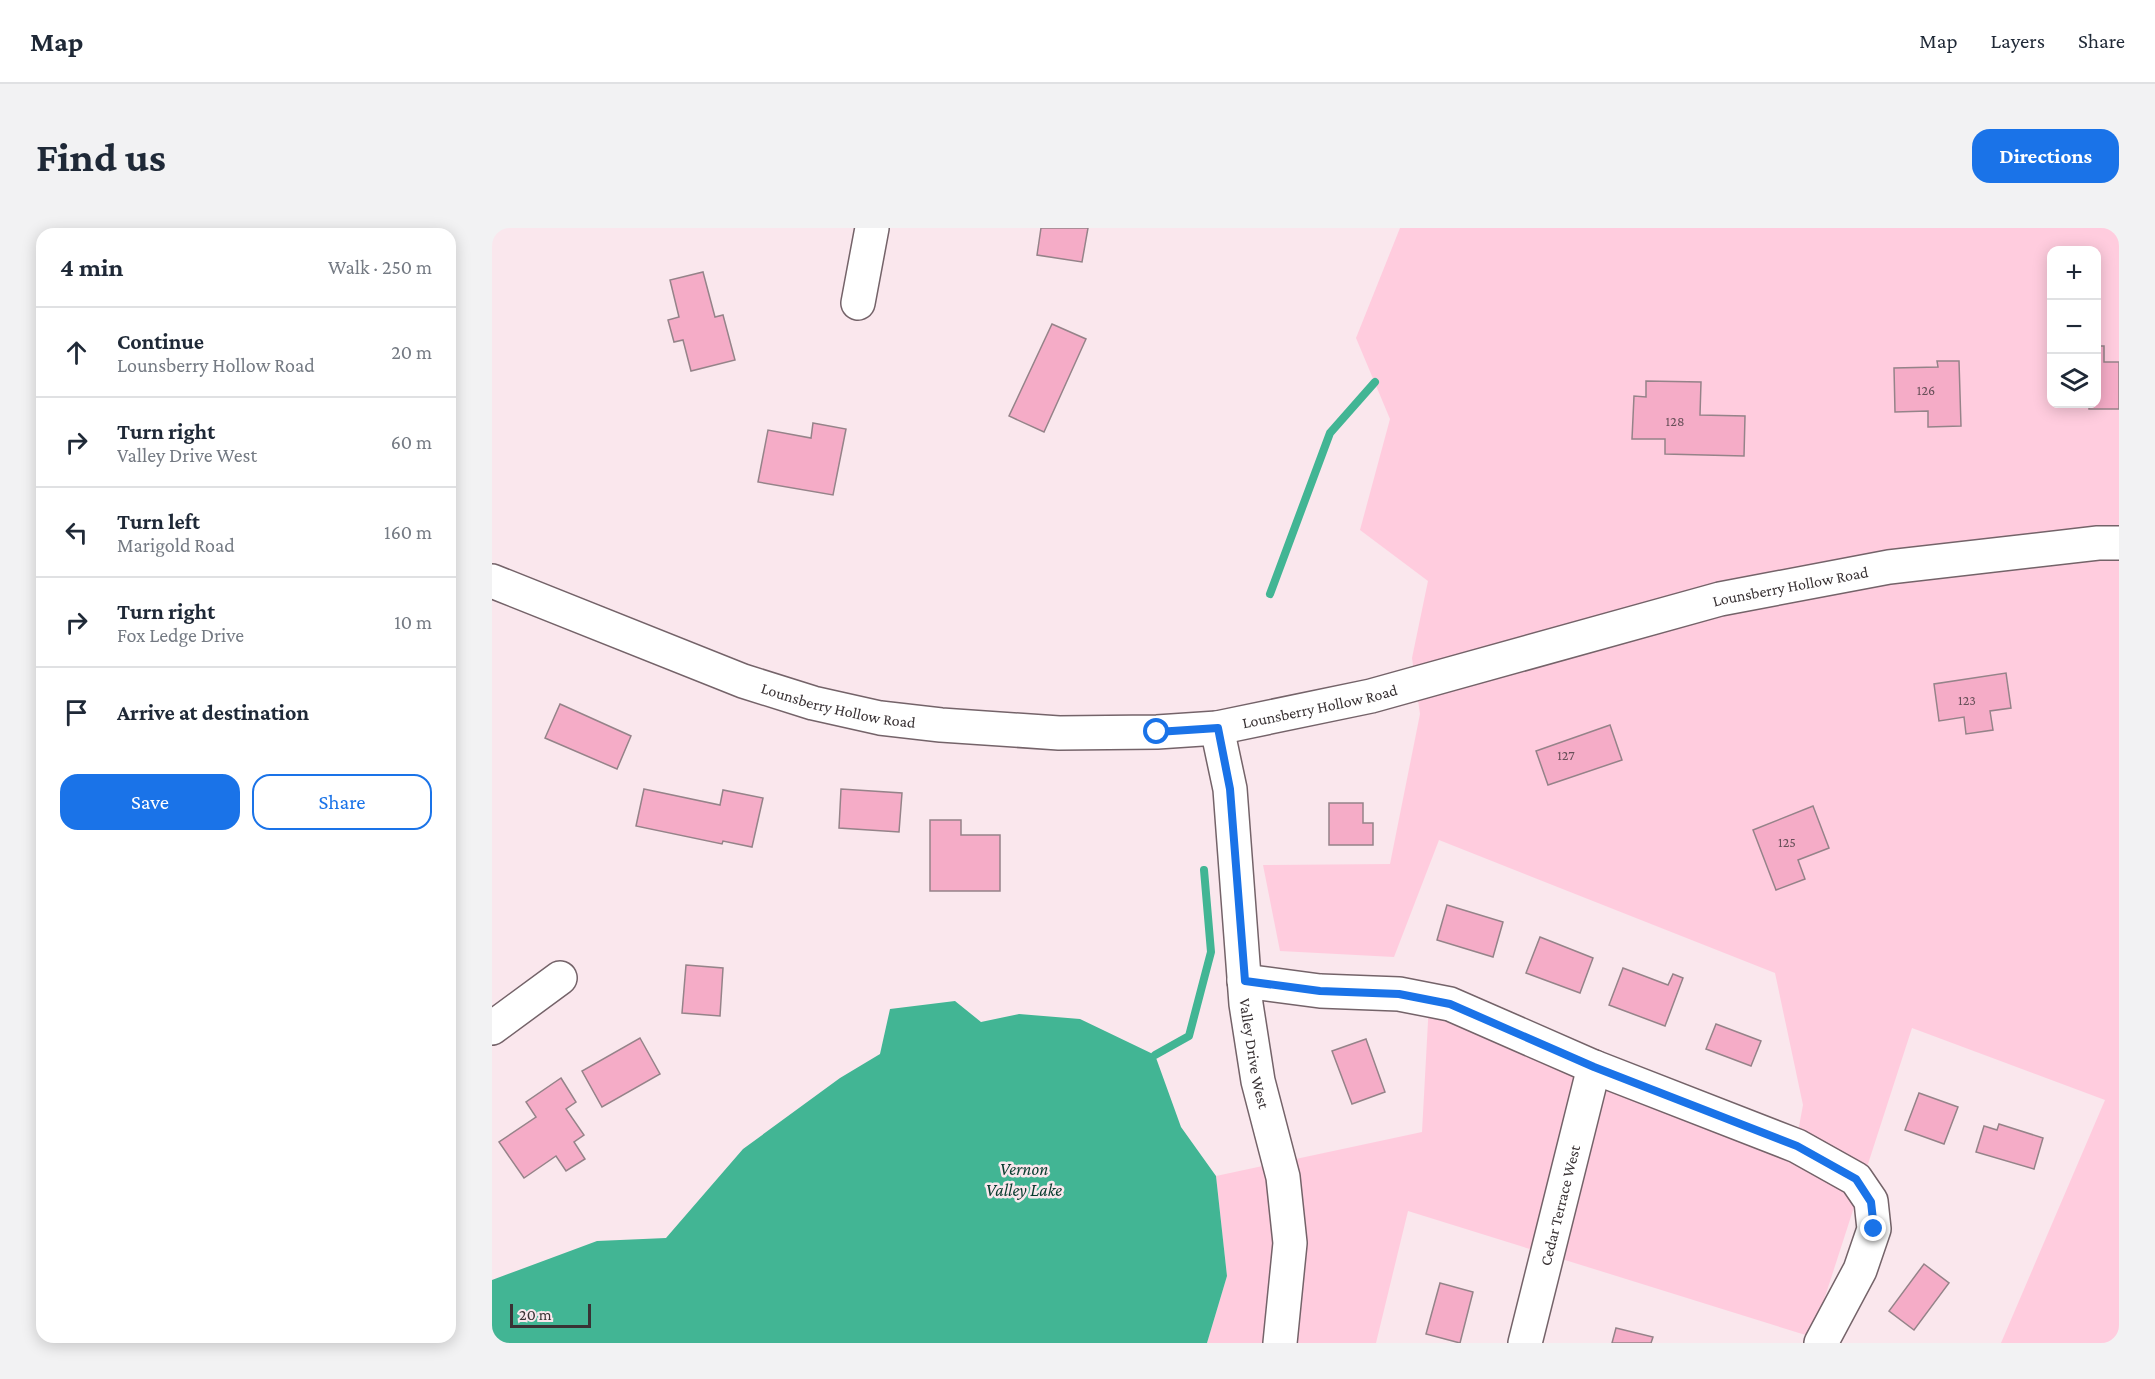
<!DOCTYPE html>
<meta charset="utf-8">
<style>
:root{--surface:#fff;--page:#f2f2f3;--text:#1f2937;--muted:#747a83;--line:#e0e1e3;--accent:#1a73e8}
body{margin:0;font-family:"Crimson Pro",serif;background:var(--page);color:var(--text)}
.controls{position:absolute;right:18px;top:18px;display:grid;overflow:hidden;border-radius:12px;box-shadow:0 3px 15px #0003}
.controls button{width:54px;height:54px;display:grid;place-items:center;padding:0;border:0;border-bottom:2px solid var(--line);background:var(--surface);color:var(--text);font:30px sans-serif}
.scale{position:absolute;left:18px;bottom:15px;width:81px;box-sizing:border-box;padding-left:6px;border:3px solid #393234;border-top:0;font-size:16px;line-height:21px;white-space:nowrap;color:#393234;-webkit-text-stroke:4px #fae7ed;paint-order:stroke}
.stop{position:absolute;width:18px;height:18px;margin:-14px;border:4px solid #1a73e8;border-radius:50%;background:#fff}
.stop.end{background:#1a73e8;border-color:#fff;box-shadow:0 2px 6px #0008}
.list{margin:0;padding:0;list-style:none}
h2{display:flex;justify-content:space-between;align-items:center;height:78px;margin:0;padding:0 24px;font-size:26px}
h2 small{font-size:20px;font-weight:400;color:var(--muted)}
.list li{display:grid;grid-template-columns:39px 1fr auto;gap:18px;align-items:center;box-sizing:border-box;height:90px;padding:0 24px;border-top:2px solid var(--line)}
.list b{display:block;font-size:22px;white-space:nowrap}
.list p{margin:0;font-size:20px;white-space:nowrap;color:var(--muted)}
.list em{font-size:20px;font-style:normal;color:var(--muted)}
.actions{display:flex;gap:12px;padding:18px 24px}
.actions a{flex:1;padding:14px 0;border:2px solid var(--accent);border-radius:18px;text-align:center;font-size:21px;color:var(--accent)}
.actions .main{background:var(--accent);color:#fff}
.icon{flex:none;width:33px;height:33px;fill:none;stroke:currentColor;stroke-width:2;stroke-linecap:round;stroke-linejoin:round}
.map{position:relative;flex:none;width:1627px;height:1115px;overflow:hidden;border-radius:18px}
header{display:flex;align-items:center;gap:36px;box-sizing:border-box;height:84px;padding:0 30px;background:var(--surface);border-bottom:2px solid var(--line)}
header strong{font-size:28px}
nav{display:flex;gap:33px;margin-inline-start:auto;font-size:21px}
.intro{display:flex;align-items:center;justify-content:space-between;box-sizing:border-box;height:144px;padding:0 36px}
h1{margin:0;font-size:42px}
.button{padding:15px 27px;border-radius:18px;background:var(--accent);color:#fff;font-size:21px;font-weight:700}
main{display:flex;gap:36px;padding:0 36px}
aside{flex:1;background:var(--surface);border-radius:18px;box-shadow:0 3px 15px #0003}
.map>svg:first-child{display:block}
</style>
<header>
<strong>Map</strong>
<nav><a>Map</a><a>Layers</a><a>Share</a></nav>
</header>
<div class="intro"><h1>Find us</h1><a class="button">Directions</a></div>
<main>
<aside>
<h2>4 min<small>Walk · 250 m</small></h2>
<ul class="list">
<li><svg class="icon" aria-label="ahead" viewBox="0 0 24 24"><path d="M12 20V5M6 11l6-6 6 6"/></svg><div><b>Continue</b><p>Lounsberry Hollow Road</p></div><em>20 m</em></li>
<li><svg class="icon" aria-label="right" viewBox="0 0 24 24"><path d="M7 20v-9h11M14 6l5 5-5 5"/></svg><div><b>Turn right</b><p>Valley Drive West</p></div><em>60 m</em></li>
<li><svg class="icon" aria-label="left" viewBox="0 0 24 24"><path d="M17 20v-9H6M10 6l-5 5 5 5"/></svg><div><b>Turn left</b><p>Marigold Road</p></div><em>160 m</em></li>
<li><svg class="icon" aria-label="right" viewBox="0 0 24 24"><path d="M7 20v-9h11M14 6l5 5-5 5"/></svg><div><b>Turn right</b><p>Fox Ledge Drive</p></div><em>10 m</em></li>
<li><svg class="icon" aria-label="arrive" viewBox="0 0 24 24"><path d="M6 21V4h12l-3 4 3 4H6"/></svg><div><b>Arrive at destination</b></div></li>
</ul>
<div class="actions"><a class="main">Save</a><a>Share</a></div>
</aside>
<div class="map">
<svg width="1627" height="1115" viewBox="0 0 1627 1115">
<rect width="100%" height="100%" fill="#fae7ed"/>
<!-- green -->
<path fill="#ffccde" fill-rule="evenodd" d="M908,0h719v1115h-118l104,-243 -193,-72 -100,309 -404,-126 -32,132h-169l20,-67 -11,-100 206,-44 7,-129 366,145 8,-43 -28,-132 -336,-133 -45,117 -114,-6 -17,-86 127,-1 30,-150 -8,-56 16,-77 -68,-51 30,-111 -34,-81zM1560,22h44v154h-44z"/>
<!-- water -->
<polygon fill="#42b594" points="463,773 489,794 527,786 588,791 663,827 689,899 724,948 735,1048 715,1115 0,1115 0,1052 105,1013 174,1010 251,921 348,850 388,826 398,781"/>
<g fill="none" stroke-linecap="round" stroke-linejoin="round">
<!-- stream -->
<g stroke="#42b594" stroke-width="8">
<polyline points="778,366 838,205 883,154"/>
<polyline points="663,827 697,808 719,724 712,642"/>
</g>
</g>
<!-- building -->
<g fill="#f5acc7" stroke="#958389" stroke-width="1.5">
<polygon points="549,0 596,0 590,34 545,27"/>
<polygon points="211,44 223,89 231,87 243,132 199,143 191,112 182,114 176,92 187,89 178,52"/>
<polygon points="560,96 594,111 552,204 517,188"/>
<polygon points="1604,118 1612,118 1612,134 1627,134 1627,181 1597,181 1597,176 1604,176"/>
<polygon points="1445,133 1467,133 1469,198 1436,199 1436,183 1403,184 1402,140 1446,139"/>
<polygon points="1154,153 1209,154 1208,187 1253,188 1252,228 1173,226 1173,211 1140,211 1142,168 1154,169"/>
<polygon points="321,195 354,201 341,267 266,254 276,202 319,210"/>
<polygon points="1514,445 1519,480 1498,483 1501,502 1474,506 1472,489 1447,493 1442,456"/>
<polygon points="68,476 139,508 125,541 53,510"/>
<polygon points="1118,497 1130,532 1056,557 1044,523"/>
<polygon points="152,561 228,577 231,562 271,570 260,619 231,613 230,616 144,598"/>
<polygon points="349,561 410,565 407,604 347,600"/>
<polygon points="837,575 871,575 871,595 881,595 881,617 837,617"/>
<polygon points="1321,578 1337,620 1306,632 1313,651 1284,662 1261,602"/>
<polygon points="438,592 469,592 469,607 508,607 508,663 438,663"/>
<polygon points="955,677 1011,694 1001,729 945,712"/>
<polygon points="1048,709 1101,730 1088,765 1034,745"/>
<polygon points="194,737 231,740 228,788 190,785"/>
<polygon points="1131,740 1176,757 1181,746 1191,750 1173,798 1117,777"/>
<polygon points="1224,796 1269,813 1259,838 1214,821"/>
<polygon points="148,810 168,846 110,879 90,843"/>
<polygon points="874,811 893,864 860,876 840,823"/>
<polygon points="69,850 84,874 74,881 92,907 82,914 93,931 74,943 64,928 32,950 7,914 44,889 34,874"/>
<polygon points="1427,865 1466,879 1452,916 1413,902"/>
<polygon points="1507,896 1551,910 1542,941 1484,924 1492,898 1505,902"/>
<polygon points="1432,1036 1457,1055 1422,1102 1397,1083"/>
<polygon points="948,1055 981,1064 968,1115 934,1106"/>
<polygon points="1124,1100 1161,1109 1159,1115 1120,1115"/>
</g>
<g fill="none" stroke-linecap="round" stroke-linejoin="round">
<!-- minor casing -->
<g stroke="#746369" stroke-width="36">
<g id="minor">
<polyline points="366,75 380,0"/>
<path id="s1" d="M0,353l251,100 70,22 67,15 61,7 118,8 98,-1 60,-4 154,-32 349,-97 169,-32 209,-24h21"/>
<path id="s2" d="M725,500l13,61 16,215 12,77 25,96 7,66 -10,100"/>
<polyline points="752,753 828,763 907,766 958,776 1102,839 1305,918 1364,951 1379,973 1382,1001 1368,1042 1329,1115"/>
<polyline points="0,800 68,750"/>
<path id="s3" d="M1033,1115l69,-276"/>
</g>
</g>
<!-- minor -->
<use href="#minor" stroke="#fff" stroke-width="33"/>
</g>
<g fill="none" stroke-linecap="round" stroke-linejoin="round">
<!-- route -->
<polyline stroke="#1a73e8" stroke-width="8" points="665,504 726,500 738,561 753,753 828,763 907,766 958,776 1102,839 1305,918 1364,951 1379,974 1382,1001"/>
</g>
<g text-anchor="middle" stroke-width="5" stroke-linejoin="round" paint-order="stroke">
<!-- number labels -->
<g font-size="14" fill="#685059">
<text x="1434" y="167">126</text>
<text x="1183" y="198">128</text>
<text x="1475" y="477">123</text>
<text x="1074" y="532">127</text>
<text x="1295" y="619">125</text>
</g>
<!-- street labels -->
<g font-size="16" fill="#393234" stroke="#fae7ed">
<text dy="6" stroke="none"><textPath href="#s1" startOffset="1341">Lounsberry Hollow Road</textPath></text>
<text dy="6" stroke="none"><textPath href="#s1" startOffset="369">Lounsberry Hollow Road</textPath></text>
<text dy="6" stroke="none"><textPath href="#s1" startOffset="855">Lounsberry Hollow Road</textPath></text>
<text dy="6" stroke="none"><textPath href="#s2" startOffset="328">Valley Drive West</textPath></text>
<text dy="6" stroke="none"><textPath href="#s3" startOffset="142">Cedar Terrace West</textPath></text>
</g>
<!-- water labels -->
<g font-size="18" font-style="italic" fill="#063b2d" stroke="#fae7ed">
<text x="532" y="947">Vernon<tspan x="532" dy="21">Valley Lake</tspan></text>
</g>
</g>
</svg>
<div class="controls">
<button>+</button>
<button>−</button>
<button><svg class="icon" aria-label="layers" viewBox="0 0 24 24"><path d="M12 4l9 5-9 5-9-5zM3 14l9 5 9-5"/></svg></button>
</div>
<div class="scale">20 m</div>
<div class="stop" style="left:665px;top:504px"></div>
<div class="stop end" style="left:1382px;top:1001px"></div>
</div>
</main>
